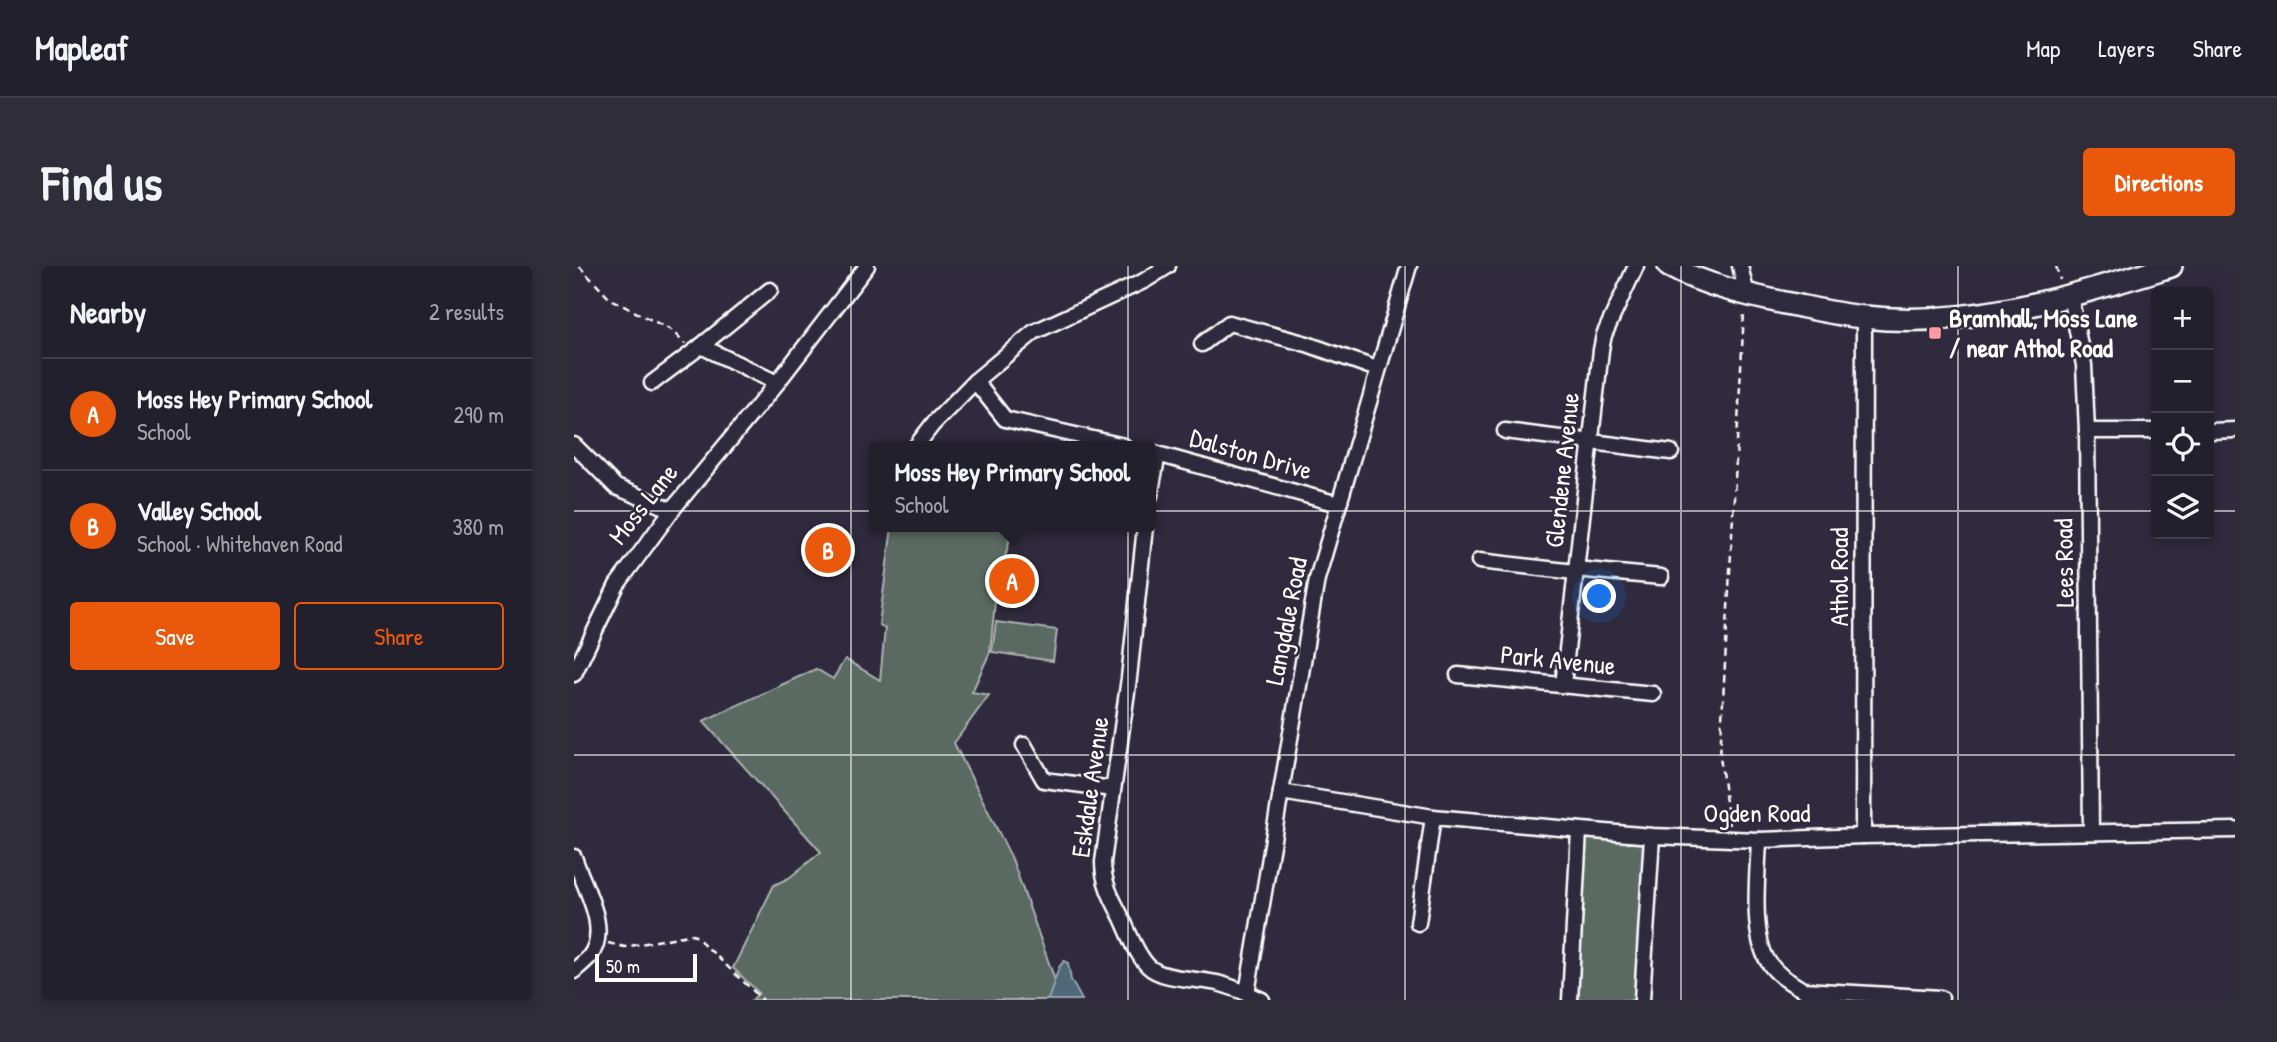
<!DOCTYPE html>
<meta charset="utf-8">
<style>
:root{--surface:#23202e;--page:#2f2d3a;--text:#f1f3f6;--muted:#a3a3aa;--line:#403e4a;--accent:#ea580c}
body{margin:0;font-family:"Patrick Hand",sans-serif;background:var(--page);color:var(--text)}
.controls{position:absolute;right:21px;top:21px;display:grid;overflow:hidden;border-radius:7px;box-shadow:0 4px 10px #0003}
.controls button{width:63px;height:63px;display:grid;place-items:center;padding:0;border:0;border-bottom:2px solid var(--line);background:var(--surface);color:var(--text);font:35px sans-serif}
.scale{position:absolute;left:21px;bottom:18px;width:102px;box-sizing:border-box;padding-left:7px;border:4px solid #fff;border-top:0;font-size:19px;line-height:24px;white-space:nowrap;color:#fff;-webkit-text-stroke:5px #2f2a3d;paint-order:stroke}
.you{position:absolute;left:1026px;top:331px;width:24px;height:24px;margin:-18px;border:5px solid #fff;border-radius:50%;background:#1a73e8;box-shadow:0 0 0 10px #1a73e833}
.badge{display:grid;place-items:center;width:46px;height:46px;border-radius:50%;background:var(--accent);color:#fff;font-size:23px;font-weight:700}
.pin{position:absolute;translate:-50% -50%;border:4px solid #fff;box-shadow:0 2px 7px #0006}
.popup{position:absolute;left:295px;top:175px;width:287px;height:91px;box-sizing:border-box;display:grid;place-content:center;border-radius:7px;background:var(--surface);filter:drop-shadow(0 2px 5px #0005);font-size:23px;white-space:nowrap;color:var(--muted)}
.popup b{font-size:26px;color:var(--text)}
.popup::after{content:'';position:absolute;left:50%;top:100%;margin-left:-14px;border:14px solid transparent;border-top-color:var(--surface)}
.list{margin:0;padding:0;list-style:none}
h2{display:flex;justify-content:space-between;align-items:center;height:91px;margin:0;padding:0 28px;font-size:30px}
h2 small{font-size:23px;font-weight:400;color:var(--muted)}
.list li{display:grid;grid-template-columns:46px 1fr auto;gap:21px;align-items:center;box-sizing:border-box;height:112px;padding:0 28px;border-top:2px solid var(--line)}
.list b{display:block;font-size:26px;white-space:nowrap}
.list p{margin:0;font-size:23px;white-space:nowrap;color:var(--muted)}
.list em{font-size:23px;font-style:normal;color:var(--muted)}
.actions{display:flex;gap:14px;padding:21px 28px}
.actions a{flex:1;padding:16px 0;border:2px solid var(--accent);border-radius:7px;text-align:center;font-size:24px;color:var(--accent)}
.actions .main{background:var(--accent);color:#fff}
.icon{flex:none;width:38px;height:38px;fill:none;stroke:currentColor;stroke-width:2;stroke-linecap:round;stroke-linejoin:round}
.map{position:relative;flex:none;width:1661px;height:734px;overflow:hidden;border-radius:7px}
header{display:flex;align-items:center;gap:42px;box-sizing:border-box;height:98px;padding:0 35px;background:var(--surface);border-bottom:2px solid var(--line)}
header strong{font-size:33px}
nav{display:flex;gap:38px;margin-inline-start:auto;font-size:24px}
.intro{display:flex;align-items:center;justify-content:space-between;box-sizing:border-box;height:168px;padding:0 42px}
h1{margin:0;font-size:49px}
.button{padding:18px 32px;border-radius:7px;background:var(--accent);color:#fff;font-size:24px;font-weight:700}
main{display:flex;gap:42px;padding:0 42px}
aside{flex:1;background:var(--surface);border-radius:7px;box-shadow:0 4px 10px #0003}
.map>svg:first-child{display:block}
</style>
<header>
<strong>Mapleaf</strong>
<nav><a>Map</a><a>Layers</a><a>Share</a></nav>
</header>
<div class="intro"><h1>Find us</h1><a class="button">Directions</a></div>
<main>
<aside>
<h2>Nearby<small>2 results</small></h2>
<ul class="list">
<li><span class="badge">A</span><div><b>Moss Hey Primary School</b><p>School</p></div><em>290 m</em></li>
<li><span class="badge">B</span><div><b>Valley School</b><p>School · Whitehaven Road</p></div><em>380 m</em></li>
</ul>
<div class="actions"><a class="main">Save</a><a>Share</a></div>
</aside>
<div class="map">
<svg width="1661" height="734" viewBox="0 0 1661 734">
<rect width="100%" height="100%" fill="#2f2a3d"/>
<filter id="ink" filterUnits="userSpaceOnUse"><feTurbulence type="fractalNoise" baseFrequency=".0143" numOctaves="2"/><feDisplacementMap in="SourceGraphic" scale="14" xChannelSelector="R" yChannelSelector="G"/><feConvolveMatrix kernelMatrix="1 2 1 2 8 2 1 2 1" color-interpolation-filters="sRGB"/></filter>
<g filter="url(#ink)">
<!-- green -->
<g fill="#5a6a62" stroke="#acb4b0" stroke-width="2">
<polygon points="318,261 439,261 425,314 423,315 416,386 398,426 415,429 380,477 438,593 488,734 178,734 185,727 159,702 200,619 215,612 247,586 129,455 242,403 259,413 271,393 306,414 311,363 305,358"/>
<polygon points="422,356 483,364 479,395 418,386"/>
<polygon points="1005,564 1078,570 1068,734 996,734"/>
</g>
<!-- water -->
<polygon fill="#4f6779" stroke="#95a4af" stroke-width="2" points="490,695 494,697 497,714 508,734 474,734 485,701"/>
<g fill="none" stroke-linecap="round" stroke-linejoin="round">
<!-- street casing -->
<g stroke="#fff" stroke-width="19">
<g id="street">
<polyline points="1166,0 1173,29"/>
<polyline points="196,24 127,80 203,117"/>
<polyline points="1496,30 1510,99 1513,165 1517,566"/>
<polyline points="628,78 655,57 733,78 803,103"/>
<polyline points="401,115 431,153 550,180"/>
<polyline points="78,117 127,80"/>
<polyline points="931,165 1097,186"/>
<polyline points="1513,165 1582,165"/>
<polyline points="1635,165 1661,164"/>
<polyline points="0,179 42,221 98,244"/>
<polyline points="342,180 359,158 401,115 460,66 570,15 594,0"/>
<polyline points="576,186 764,238"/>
<polyline points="576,230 584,188"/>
<path d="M571,261l-16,151 -26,184c0,21 9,37 19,56 7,15 14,36 26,48 15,15 53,12 73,18 14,4 28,10 41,16"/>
<polyline points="905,295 1001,306"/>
<polyline points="1001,303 1087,311"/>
<polyline points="0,408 43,319 98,244 203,117 293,0"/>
<polyline points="884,409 1079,428"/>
<polyline points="989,419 1027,84 1030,69 1062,0"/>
<polyline points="450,479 470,514 539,523"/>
<polyline points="707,526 859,551 1078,570 1185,574 1289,570 1661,564"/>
<polyline points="1289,570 1290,51"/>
<path d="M1185,574c-1,33 -9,95 10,123 9,13 21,19 34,27l138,8"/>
<path d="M0,591c9,29 37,71 16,99 -4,5 -11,10 -16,15"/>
<polyline points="844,657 859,551"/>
<polyline points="673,727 743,313 835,0"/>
<polyline points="996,734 1005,564"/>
<polyline points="1068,734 1078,570"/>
</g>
</g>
<!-- secondary casing -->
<g stroke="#fff" stroke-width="26">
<path id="secondary" d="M1095,0c35,19 78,29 116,37 26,5 53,12 79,14 105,12 208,-21 307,-51"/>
</g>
<!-- path -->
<g stroke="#fff" stroke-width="2.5" stroke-dasharray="7 5" stroke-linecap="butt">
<polyline points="5,0 36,33 97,64 111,78"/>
<polyline points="1482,0 1486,14"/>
<polyline points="262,294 266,288"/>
<polyline points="1155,559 1146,490 1170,46"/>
<polyline points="34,677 51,681 119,668 189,734"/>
</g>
<!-- street -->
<use href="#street" stroke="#2f2a3d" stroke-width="14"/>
<!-- secondary -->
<use href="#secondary" stroke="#2f2a3d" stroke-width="21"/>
</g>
</g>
<!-- grid -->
<path fill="none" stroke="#fff" stroke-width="2" stroke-opacity="0.55" d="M277,0v734M554,0v734M831,0v734M1107,0v734M1384,0v734M0,245h1582M1635,245h26M0,489h1661"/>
<!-- markers -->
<rect fill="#ff9aa2" stroke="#2f2a3d" stroke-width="2.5" x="1354" y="60" width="14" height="14" rx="3.5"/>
<g text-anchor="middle" stroke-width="5" stroke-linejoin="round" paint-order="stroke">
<!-- poi labels -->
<g font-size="26" font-weight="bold" fill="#fff" stroke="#2f2a3d" text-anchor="start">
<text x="1375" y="61">Bramhall, Moss Lane<tspan x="1375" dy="30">/ near Athol Road</tspan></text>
</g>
<!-- street labels -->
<g font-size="26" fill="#fff" stroke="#2f2a3d">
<text transform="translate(677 188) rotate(16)" y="9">Dalston Drive</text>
<text transform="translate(988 204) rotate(-84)" y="9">Glendene Avenue</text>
<text transform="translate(69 238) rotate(-52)" y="9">Moss Lane</text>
<text transform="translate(1490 297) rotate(-91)" y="9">Lees Road</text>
<text transform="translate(1265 311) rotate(-90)" y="9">Athol Road</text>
<text transform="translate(712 355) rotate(-79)" y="9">Langdale Road</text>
<text transform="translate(984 394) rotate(6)" y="9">Park Avenue</text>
<text transform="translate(516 521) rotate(-82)" y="9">Eskdale Avenue</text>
<text x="1183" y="556">Ogden Road</text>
</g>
</g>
</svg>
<div class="controls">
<button>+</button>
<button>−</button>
<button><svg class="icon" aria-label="locate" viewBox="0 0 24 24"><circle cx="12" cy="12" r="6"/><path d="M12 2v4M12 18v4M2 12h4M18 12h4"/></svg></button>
<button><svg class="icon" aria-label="layers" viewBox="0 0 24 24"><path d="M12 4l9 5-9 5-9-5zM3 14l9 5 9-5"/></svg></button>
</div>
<div class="scale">50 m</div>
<div class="you"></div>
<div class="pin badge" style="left:438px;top:315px">A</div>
<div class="popup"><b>Moss Hey Primary School</b>School</div>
<div class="pin badge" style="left:254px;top:284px">B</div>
</div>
</main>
